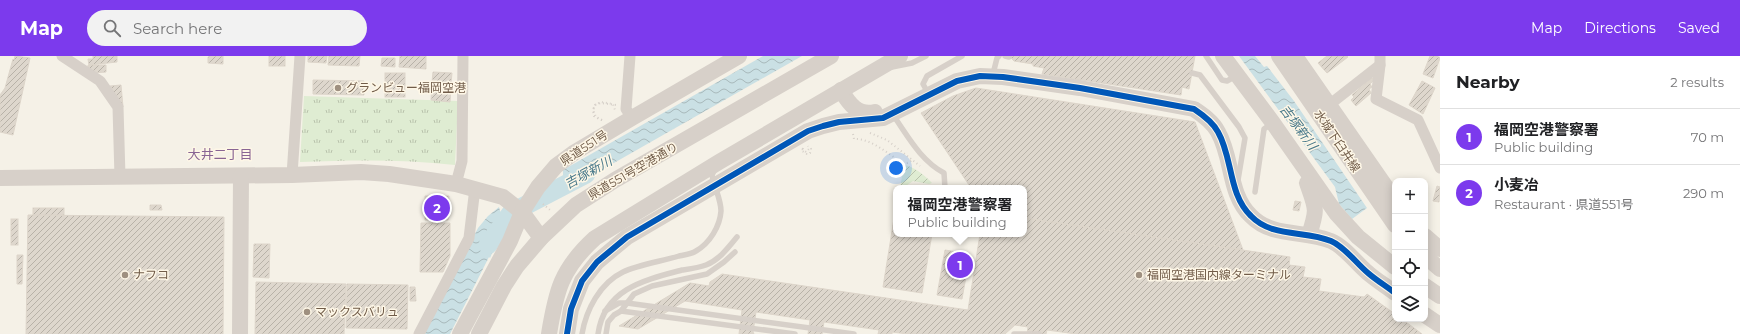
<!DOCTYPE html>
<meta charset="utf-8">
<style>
:root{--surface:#fff;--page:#f2f2f2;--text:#202124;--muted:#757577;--line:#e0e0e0;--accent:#7c3aed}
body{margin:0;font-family:Montserrat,"Noto Sans JP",sans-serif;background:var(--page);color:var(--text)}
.controls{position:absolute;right:12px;bottom:12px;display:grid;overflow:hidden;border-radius:8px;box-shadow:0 2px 10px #0003}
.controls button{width:36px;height:36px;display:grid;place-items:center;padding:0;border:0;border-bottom:1px solid var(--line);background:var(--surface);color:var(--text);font:20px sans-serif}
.you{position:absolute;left:896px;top:112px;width:14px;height:14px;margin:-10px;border:3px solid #fff;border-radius:50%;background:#1a73e8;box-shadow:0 0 0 6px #1a73e833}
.badge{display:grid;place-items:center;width:26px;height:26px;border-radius:50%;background:var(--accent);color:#fff;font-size:13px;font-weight:700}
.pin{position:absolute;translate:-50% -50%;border:2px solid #fff;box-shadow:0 1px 4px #0006}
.popup{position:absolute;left:893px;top:129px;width:134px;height:52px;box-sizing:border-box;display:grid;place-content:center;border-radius:8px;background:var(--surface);filter:drop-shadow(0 1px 3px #0005);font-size:13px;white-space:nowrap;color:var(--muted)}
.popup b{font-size:15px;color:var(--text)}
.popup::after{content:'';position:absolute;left:50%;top:100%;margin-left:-8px;border:8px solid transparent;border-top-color:var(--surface)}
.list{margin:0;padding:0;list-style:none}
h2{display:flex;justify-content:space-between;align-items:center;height:52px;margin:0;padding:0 16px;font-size:17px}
h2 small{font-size:13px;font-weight:400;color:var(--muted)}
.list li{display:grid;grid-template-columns:26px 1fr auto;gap:12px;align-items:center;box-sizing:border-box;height:56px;padding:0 16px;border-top:1px solid var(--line)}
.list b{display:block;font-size:15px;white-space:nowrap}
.list p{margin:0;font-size:13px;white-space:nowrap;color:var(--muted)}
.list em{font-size:13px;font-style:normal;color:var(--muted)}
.icon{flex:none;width:22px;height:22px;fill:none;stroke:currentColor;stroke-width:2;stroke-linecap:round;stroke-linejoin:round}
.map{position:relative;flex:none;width:1440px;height:278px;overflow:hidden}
header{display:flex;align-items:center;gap:24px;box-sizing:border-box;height:56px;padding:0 20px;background:var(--accent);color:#fff}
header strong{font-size:19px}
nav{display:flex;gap:22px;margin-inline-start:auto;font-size:14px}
.search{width:280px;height:36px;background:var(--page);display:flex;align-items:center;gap:10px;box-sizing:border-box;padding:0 14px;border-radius:22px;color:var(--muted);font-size:15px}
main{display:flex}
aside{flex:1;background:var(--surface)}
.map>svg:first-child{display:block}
</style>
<header>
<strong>Map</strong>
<div class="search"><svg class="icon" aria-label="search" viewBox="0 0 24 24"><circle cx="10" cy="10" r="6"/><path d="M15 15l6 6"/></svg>Search here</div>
<nav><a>Map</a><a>Directions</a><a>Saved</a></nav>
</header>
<main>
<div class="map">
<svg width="1440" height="278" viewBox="0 0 1440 278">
<defs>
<pattern id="grass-tufts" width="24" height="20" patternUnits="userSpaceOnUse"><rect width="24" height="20" fill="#dfecd2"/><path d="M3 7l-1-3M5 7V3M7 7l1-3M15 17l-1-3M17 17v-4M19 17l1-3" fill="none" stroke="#b9c2ac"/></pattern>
<pattern id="garden-furrows" width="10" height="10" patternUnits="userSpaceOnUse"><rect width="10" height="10" fill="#dfecd2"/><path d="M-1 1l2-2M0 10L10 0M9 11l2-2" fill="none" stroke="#b9c2ac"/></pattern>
<pattern id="water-waves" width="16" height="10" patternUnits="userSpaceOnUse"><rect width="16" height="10" fill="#cae0e4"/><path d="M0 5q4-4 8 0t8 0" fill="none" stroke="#a8b9bb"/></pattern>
<pattern id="building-hatch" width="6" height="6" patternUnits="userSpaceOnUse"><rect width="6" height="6" fill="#ded7cd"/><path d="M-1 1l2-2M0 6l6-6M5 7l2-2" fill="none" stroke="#b8b2a8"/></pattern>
</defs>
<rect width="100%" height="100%" fill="#f5f1e7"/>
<!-- grass -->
<path fill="url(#grass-tufts)" d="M304,40l154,5 -3,64c-52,-6 -103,-5 -155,-3z"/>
<!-- garden -->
<path fill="url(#garden-furrows)" d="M904,109c9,1 22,11 28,18l-3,1 -16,-3 -10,7h-3z"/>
<!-- water -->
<g fill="url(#water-waves)">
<polygon points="763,0 802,0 563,136 563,114"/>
<polygon points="1239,0 1255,0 1264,11 1267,10 1294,45 1367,152 1352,163 1339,148 1335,131"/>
<polygon points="499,151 506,176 498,184 490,202 489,201 450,278 423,278 478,172 488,160"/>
</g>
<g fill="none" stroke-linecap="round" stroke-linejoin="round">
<!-- river -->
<polyline stroke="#cae0e4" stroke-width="19" points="488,189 511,157 586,118"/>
</g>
<!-- building -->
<g fill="url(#building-hatch)" stroke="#ddd5ca">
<polygon points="15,0 30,2 13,79 0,76 0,39 5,32 13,3 14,4"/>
<polygon points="93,0 117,0 117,6 89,9 88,3 93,3"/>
<polygon points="210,0 223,0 223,8 208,7 208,1"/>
<rect x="269" y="0" width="16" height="10"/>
<polygon points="308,0 327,0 326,7 308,6"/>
<polygon points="329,0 360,0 359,10 328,9"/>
<polygon points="400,0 426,0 426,13 399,11"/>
<polygon points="1009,0 1195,0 1189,33 1182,31 1181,39 1042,18 1044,12 1033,10 1033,8 1014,5"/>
<polygon points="1327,0 1347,0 1348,1 1327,17 1318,7"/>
<polygon points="1430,0 1437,0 1440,2 1433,22 1423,18"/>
<polygon points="382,2 395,2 395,11 381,10"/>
<polygon points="88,9 106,9 106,16 93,17 88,14"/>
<polygon points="433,16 452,17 451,27 432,26"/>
<rect x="385" y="17" width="20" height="24"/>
<polygon points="1372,22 1374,24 1370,28 1372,31 1369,33 1371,37 1356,50 1351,44 1354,41 1352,39"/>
<polygon points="313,24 364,25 364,39 313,38"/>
<polygon points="1422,25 1435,32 1423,58 1409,49"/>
<polygon points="432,28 451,29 450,46 431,44"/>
<polygon points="121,29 123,51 110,30"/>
<polygon points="976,32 1195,66 1243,194 1024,162 1024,132 971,132 921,57 953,40"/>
<polygon points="1437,130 1440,131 1439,146 1433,145"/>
<polygon points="425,140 449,140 448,164 425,164"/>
<polygon points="1295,145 1301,146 1299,155 1293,154"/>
<polygon points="150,149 161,149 162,154 150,154"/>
<polygon points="896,150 896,178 932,178 922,237 883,231"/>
<rect x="33" y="152" width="31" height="7"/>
<polygon points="28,159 224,161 223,278 26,278"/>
<polygon points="1024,162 1290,201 1289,209 1305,211 1303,221 1321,223 1319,235 1364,241 1367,238 1395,258 1395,263 1402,263 1422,278 1076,278 1047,274 1046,278 1027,278 1028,271 1015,269 1005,278 908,278 892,276 892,278 878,278 879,274 824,266 822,278 808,278 810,264 756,256 753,276 754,278 739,278 742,254 685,245 638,273 619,270 690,227 709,230 710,226 722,218 968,254 980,178 1024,178"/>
<rect x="11" y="163" width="7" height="26"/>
<polygon points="421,167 450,167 450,200 443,216 420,216"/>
<polygon points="254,188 270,188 269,222 253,221"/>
<polygon points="945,194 970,198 962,243 937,239"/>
<polygon points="17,199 23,199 22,228 17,228"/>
<polygon points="256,226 346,228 344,278 255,278"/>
<polygon points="347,228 408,229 407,273 346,272"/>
<polygon points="410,231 415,231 416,245 410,245"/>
</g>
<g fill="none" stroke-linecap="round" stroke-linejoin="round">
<!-- path -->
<g stroke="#d6d0c9" stroke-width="2" stroke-dasharray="1 3" stroke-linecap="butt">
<path d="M602,64c-6,-1 -7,-5 -9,-10l2,-5 6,-2 15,2"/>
<polyline points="602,64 594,60 593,54 595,49 601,46 613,48 615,54"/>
<polyline points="870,77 887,84 920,110"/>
<path d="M853,78l1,5c22,-1 43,25 53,24 2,-1 4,-2 6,-3"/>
<polyline points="803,92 802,95 807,98 810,97 811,93 809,90"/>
<polyline points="802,93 806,96 809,93 808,90"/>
<polyline points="543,148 550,154"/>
</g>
<!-- lane -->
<g stroke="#d7d0c9" stroke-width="5.5">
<polyline points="1005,0 1009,1"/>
<polyline points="1206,0 1222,24 1227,25 1236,20"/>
<polyline points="892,11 912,7 926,0"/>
<polyline points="1192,17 1200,19 1239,71 1245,82 1238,124"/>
<polyline points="993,18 997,2 999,0"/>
<polyline points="928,37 923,28 927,20 962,0"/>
<path d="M893,59c15,21 27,45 51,58l1,15"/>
<polyline points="1255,136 1264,73 1271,68"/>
<polyline points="605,255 619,247 627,247 854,278"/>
<polyline points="621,255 795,278"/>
<path d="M582,278c4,-24 18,-51 41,-62 14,-7 40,-11 56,-16 5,-1 13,-2 17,-5 14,-8 24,-25 25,-40 0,-12 -7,-24 -9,-36l3,-6"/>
<path d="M598,278c6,-45 46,-54 84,-64 7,-1 16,-2 24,-5 13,-5 22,-17 31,-28"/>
<polyline points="606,278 608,266 614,259 621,255 634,238 652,230 707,218 724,206 735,196"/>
<polyline points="1014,278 1039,278"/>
</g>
<!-- street -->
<g stroke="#d7d0c9" stroke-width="11">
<polyline points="62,0 100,25 118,51 120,121"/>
<polyline points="630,0 626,53 632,62"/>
<polyline points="1380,0 1380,9 1376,43 1418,64 1440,112"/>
<polyline points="1329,49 1380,9"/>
<polyline points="292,119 300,0"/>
<polyline points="456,128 462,105 463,0"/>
<polyline points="419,278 469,182 475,132"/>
</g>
<!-- secondary -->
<g stroke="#d7d0c9" stroke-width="16">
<polyline points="1223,0 1273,67 1336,157 1358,181 1395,211"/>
<polyline points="1279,0 1395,169"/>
<polyline points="1295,0 1395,144"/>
<path d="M841,34c8,14 17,26 34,22"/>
<polyline points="0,122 292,119 361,116 389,118 456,128 503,141 522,156 541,182"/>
<path d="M1307,127c9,26 11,25 2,52"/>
<polyline points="1425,180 1440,193"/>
<polyline points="1425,200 1440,213"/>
<polyline points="1425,230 1440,240"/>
<polyline points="1425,259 1440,269"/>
<polyline points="240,278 241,120"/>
<polyline points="460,278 510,185 522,156 538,131 556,110 575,96 632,62 739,0"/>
<polyline points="479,278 504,230 517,210 541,182 576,149 615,124 831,0"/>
<path d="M549,278c7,-43 12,-65 46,-96l124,-76 181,-106"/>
<path d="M567,278l4,-25 11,-28 15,-19 30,-25 181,-106 15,-5 16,-4 44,-4 74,-37 23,-5 23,1 77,11 114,21c9,6 19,13 24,23 15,26 10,62 33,84 21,22 54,14 80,25 14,6 25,22 37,32 8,7 18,13 27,20"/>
</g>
<!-- cycleway casing -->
<g stroke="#fef7e7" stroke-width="8">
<path id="cycleway" d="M567,278l4,-25 11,-28 15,-19 30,-25 181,-106 15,-5 16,-4 44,-4 74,-37 23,-5 23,1 77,11 114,21c9,6 19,13 24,23 15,26 10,62 33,84 21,22 54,14 80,25 14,6 25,22 37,32 8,7 18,13 27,20"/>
</g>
<!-- cycleway -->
<use href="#cycleway" stroke="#0057b8" stroke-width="6"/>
</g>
<!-- markers -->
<g fill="#9f9080" stroke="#fef7e7" stroke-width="1.5">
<circle cx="338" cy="32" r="4"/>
<circle cx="125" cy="219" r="4"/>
<circle cx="1139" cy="219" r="4"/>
<circle cx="307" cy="256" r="4"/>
</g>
<g text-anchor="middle" stroke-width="3" stroke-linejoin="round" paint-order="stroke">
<!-- poi labels -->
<g font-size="12" fill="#715c49" stroke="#fef7e7" text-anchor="start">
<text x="346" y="36">グランビュー福岡空港</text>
<text x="133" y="223">ナフコ</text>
<text x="1147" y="223">福岡空港国内線ターミナル</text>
<text x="315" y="260">マックスバリュ</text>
</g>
<!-- street labels -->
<g font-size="12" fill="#715c49" stroke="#fef7e7">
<text transform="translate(1337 85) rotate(56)" y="4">水城下臼井線</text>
<text transform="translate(584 92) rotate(-33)" y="4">県道551号</text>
<text transform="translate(633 115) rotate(-30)" y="4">県道551号空港通り</text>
</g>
<!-- water labels -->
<g font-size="13" font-style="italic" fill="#47788a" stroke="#fef7e7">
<text transform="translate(1299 71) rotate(53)" y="5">吉塚新川</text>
<text transform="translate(588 116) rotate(-29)" y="5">吉塚新川</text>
</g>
<!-- neighbourhood labels -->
<g font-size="13" fill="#896594" stroke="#fef7e7">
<text x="220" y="103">大井二丁目</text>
</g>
</g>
</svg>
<div class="controls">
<button>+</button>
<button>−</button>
<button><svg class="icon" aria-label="locate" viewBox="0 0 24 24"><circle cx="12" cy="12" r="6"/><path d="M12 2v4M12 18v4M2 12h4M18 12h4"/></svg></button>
<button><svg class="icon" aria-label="layers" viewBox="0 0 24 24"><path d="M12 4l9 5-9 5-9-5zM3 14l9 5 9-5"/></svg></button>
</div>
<div class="you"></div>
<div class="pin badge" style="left:960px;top:209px">1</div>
<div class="popup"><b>福岡空港警察署</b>Public building</div>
<div class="pin badge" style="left:437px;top:152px">2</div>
</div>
<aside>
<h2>Nearby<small>2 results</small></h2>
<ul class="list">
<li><span class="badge">1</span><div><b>福岡空港警察署</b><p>Public building</p></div><em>70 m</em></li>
<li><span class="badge">2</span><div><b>小麦冶</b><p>Restaurant · 県道551号</p></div><em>290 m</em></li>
</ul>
</aside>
</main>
